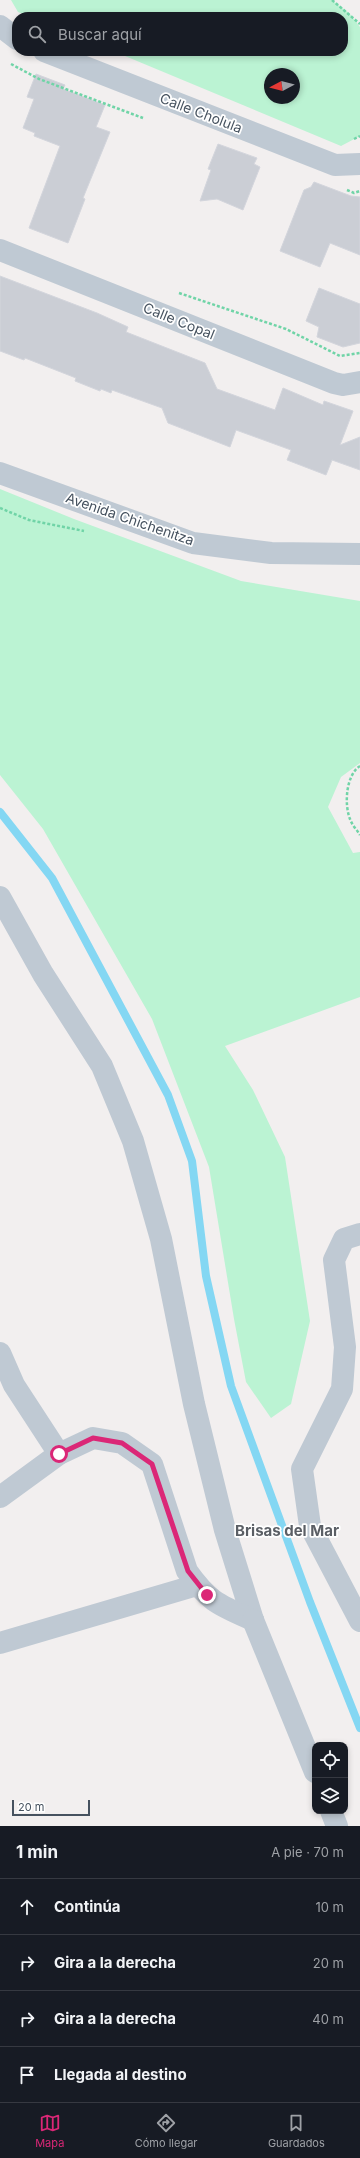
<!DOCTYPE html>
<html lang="es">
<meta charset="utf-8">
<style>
:root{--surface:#171b24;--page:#20242c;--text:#f1f3f6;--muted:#9ea1a6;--line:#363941;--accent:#db2777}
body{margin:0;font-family:Inter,sans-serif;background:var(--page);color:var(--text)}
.controls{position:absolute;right:12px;bottom:12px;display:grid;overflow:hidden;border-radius:8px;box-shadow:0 2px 6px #0003}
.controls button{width:36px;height:36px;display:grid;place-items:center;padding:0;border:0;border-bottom:1px solid var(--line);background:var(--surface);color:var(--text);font:20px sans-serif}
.compass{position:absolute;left:264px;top:68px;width:36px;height:36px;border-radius:50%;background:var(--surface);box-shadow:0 2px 6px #0003;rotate:263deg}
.scale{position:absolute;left:12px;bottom:10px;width:78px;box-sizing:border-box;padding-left:4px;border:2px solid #46525f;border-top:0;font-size:11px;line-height:14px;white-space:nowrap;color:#46525f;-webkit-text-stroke:3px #fff;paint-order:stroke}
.stop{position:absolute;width:12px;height:12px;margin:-9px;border:3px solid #db2777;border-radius:50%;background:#fff}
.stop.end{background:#db2777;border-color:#fff;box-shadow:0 1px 4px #0008}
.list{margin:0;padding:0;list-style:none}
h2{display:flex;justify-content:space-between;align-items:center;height:52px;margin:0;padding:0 16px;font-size:17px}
h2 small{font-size:13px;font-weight:400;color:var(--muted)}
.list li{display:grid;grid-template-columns:26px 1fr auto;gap:12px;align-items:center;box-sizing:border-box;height:56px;padding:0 16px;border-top:1px solid var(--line)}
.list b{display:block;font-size:15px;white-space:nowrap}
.list em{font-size:13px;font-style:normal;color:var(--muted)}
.icon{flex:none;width:22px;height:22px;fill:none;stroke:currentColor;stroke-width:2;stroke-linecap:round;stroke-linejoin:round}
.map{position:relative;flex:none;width:360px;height:1826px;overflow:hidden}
.search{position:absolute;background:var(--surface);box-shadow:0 2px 6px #0003;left:12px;right:12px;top:12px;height:44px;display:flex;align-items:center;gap:10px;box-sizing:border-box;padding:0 14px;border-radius:16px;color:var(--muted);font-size:15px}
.sheet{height:276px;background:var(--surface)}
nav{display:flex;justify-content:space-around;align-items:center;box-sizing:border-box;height:56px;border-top:1px solid var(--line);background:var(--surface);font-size:11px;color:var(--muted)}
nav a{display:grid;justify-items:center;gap:2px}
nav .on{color:var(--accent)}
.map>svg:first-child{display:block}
</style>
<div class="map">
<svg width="360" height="1826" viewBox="0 0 360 1826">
<rect width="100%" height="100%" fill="#f2efef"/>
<!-- green -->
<g fill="#bbf3d3" fill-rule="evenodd">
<path d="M11,0h321l17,13 11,14v109l-19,10 -228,-95h230v-34h-312l-13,-5zM270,74h24v24h-24z"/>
<polygon points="0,489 74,519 241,581 360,601 360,763 341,777 328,807 353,853 360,852 360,997 225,1046 253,1090 285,1157 310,1321 291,1404 271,1418 246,1382 234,1319 209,1167 152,1019 43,829 0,775"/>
</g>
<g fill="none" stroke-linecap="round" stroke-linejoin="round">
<!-- stream -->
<polyline stroke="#84d7f3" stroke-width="8" points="0,812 52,878 168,1095 192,1161 206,1276 231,1386 310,1602 360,1728"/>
</g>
<!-- building -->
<g fill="#cbced5" stroke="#d3d5dc">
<polygon points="36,74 65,85 63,89 105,105 96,127 110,132 83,198 85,199 68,243 29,228 60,146 34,136 35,133 23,128 34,99 27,97"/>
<polygon points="218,144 257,158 254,164 260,167 243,210 217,199 200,201 211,170 208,169"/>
<polygon points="314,182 351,196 360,197 360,255 330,243 320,267 280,251 304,190 311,187"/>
<polygon points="0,276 97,313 128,327 126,332 205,363 217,389 275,410 283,388 323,405 324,401 353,411 340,445 360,437 360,470 332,460 326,475 287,460 291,450 236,430 230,447 168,423 162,408 112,390 111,393 101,389 100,391 75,381 76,378 25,358 24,360 0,351"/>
<polygon points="319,288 360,304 360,343 343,347 317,337 319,327 306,321"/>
</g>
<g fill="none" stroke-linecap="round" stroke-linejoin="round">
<!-- path -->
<g stroke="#70d4a7" stroke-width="2.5" stroke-dasharray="3 2" stroke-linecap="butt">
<polyline points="332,0 360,24"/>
<polyline points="11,64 39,79 143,118"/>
<polyline points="354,139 360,136"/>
<polyline points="347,190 354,193 360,191"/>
<polyline points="179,293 286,329 340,356 360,353"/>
<polyline points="0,508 29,520 84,531"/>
<path d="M360,766c-14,9 -16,38 -10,53 2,6 7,11 10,16"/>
</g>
<!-- minor -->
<g stroke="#bfc9d3" stroke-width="22">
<polyline points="0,26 17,39"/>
<polyline points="44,51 335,165 360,164"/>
<polyline points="0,250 334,383 343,385 360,382"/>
<polyline points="0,473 193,543 271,553 360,554"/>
<polyline points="0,897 43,974 102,1066 133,1141 161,1239 194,1404 225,1530 253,1620"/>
<polyline points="360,1234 344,1239 334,1260 345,1347 342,1389 302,1469 310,1526 360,1621"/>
<polyline points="0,1353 14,1385 59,1454"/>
<path d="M0,1497l59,-43 34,-16 29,5 30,21 35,107c22,31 32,34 66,49"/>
<polyline points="0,1643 197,1585"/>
</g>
<!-- tertiary -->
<g stroke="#bfc9d3" stroke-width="22">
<polyline points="253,1620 315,1772"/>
<polyline points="331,1811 337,1826"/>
</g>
</g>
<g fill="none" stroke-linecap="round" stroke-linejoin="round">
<!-- route -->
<polyline stroke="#db2777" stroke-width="5" points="59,1454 93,1438 122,1443 152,1464 188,1571 207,1595"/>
</g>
<g text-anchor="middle" stroke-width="3.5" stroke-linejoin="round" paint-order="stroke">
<!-- street labels -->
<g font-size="14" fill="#46525f" stroke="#fff">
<text transform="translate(201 113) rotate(21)" y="5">Calle Cholula</text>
<text transform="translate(179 321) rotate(22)" y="5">Calle Copal</text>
<text transform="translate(130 519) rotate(19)" y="5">Avenida Chichenitza</text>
</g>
<!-- neighbourhood labels -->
<g font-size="15" font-weight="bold" fill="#5b5f65" stroke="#fff">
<text x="287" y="1536">Brisas del Mar</text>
</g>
</g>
</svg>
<div class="controls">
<button><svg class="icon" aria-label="locate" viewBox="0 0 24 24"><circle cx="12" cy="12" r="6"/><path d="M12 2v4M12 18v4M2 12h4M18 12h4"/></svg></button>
<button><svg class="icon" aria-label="layers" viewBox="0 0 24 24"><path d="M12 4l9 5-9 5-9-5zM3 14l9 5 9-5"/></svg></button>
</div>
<svg class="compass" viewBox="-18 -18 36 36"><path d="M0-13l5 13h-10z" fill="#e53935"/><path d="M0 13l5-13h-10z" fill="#9ea1a6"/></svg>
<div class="scale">20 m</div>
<div class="stop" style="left:59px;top:1454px"></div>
<div class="stop end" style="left:207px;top:1595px"></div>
<div class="search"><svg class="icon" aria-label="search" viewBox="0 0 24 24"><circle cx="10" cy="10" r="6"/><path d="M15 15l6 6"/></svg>Buscar aquí</div>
</div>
<section class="sheet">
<h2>1 min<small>A pie · 70 m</small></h2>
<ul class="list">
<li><svg class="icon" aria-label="ahead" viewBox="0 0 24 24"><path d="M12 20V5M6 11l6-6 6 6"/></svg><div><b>Continúa</b></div><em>10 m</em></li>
<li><svg class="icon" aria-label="right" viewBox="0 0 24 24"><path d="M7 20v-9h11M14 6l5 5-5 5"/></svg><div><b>Gira a la derecha</b></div><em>20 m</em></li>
<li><svg class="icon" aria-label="right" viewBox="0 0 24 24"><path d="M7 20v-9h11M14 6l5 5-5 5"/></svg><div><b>Gira a la derecha</b></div><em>40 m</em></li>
<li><svg class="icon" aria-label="arrive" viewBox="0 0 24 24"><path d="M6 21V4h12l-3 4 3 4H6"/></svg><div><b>Llegada al destino</b></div></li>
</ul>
</section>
<nav>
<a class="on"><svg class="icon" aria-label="map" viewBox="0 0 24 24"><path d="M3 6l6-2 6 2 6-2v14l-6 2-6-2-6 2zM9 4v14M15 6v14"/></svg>Mapa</a>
<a><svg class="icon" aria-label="directions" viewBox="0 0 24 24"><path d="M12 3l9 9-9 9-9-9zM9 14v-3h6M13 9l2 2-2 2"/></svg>Cómo llegar</a>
<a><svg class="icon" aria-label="saved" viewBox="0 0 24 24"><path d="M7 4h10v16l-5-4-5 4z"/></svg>Guardados</a>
</nav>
